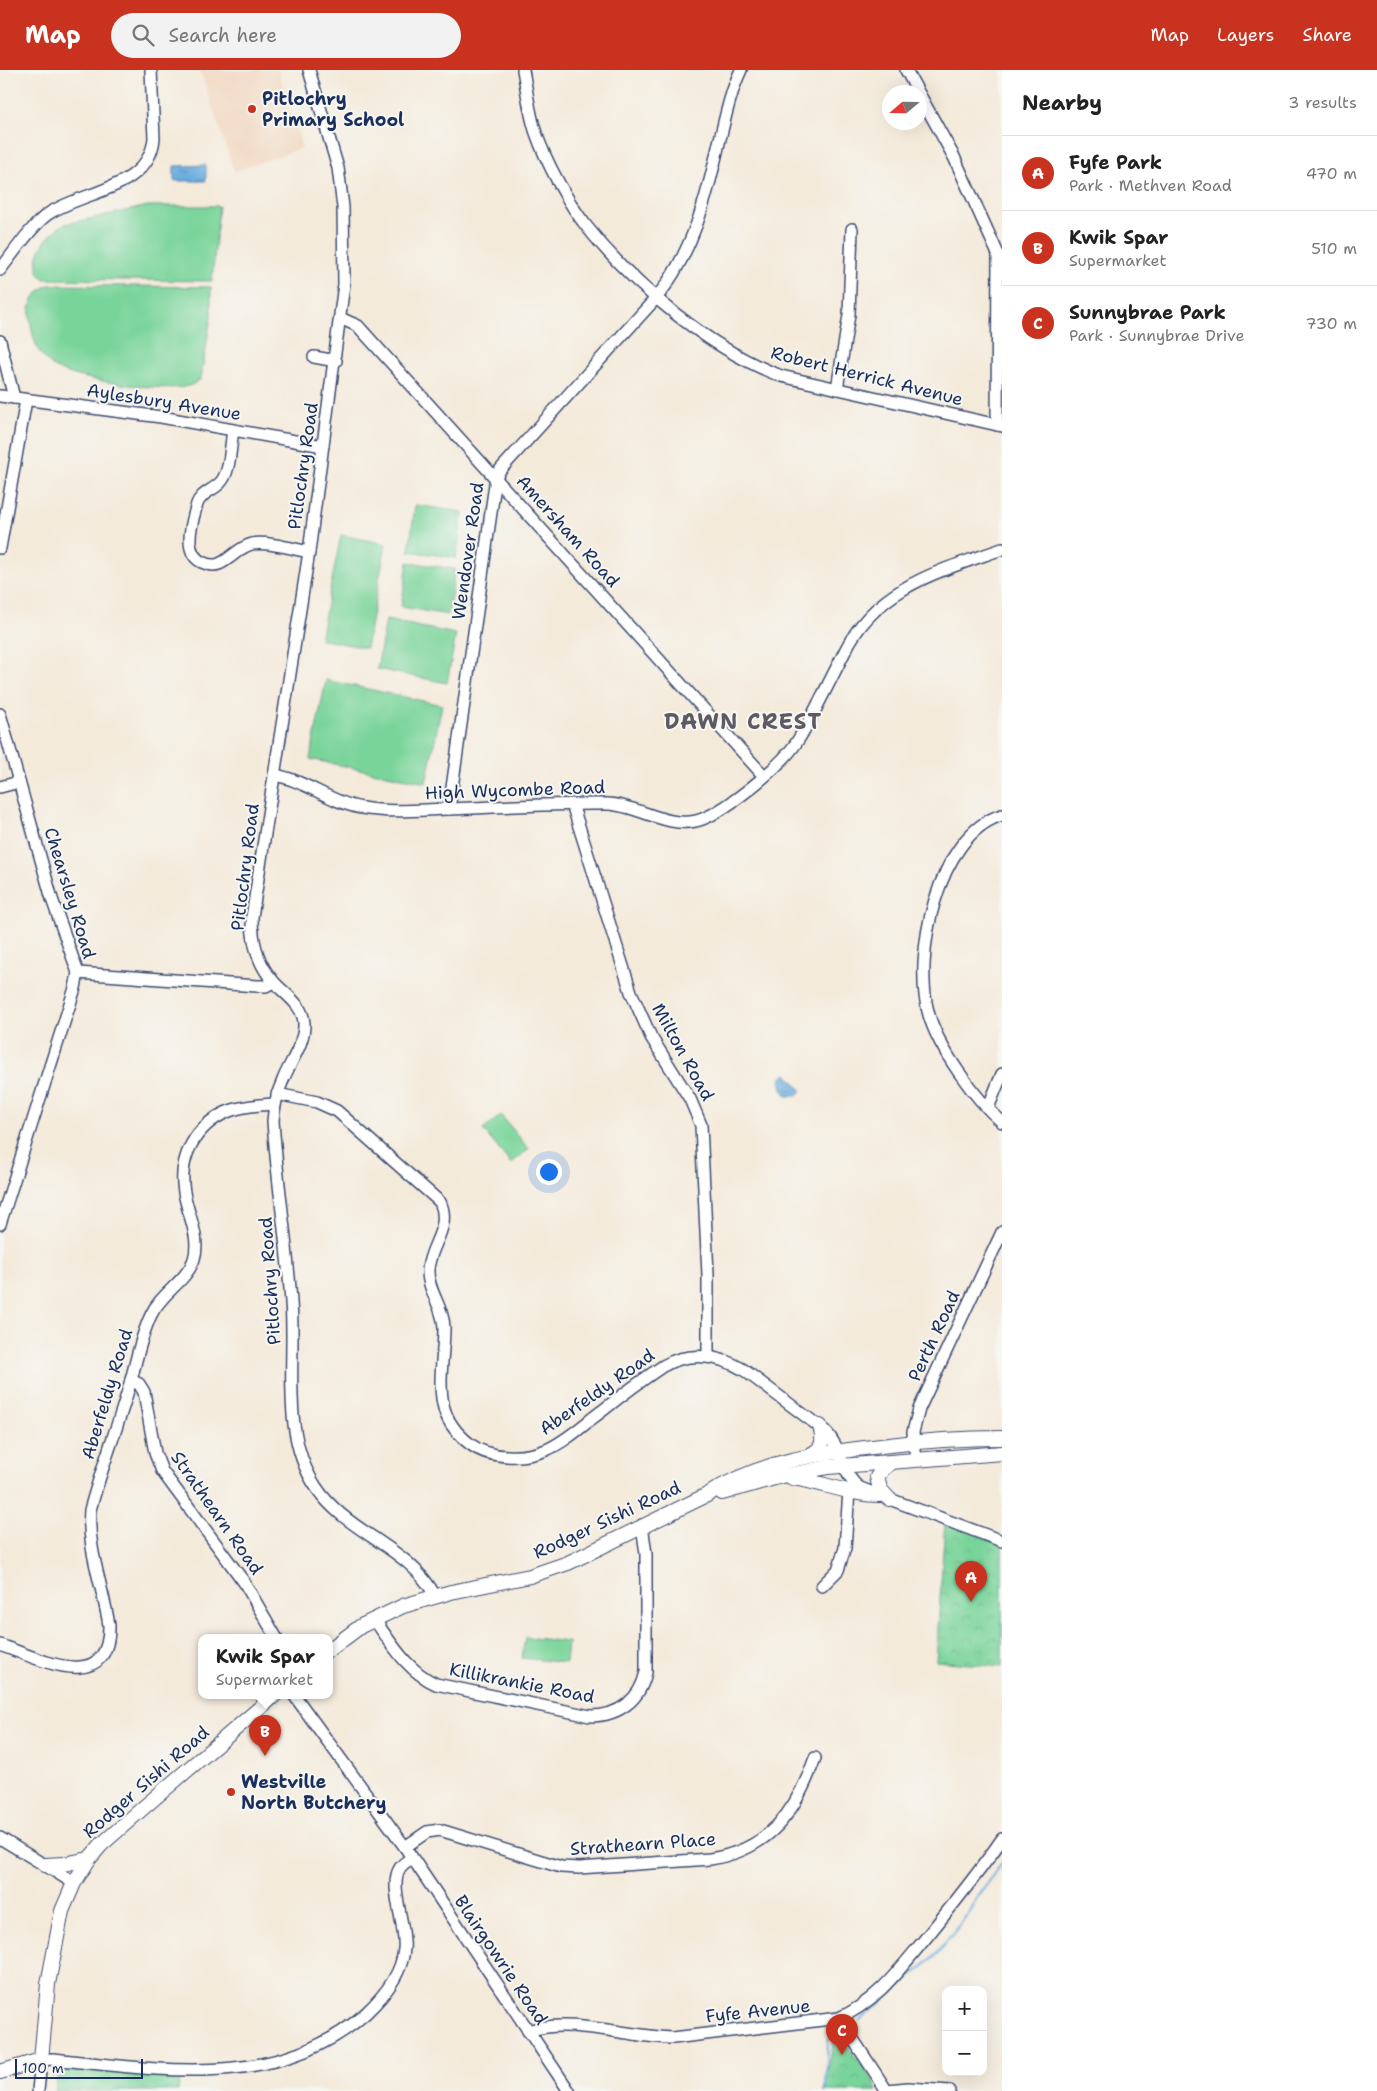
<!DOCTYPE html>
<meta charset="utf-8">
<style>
:root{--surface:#fff;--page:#f2f2f2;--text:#222;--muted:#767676;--line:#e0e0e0;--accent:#c8321e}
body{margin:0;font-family:"Shantell Sans",sans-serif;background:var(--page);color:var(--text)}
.controls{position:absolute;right:15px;bottom:15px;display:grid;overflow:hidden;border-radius:10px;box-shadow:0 5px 20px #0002}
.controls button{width:45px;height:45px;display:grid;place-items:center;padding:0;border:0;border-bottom:1px solid var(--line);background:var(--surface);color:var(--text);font:25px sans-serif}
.compass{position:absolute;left:882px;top:15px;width:45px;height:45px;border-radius:50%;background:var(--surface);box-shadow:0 5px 20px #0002;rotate:250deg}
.scale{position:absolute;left:15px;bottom:12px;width:128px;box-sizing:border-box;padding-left:5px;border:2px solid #1b2f5e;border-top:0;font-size:14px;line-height:18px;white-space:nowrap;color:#1b2f5e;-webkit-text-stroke:4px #f6f6f2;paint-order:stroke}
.you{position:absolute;left:548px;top:1101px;width:18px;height:18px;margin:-12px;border:4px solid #fff;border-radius:50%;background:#1a73e8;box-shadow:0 0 0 8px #1a73e833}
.badge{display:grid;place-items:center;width:32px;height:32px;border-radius:50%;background:var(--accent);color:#fff;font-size:16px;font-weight:700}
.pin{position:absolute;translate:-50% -41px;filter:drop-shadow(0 1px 2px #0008)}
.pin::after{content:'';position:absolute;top:26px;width:18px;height:15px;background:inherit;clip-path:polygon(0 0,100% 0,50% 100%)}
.popup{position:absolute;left:198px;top:1564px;width:135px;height:65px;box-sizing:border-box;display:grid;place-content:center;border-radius:10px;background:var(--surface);filter:drop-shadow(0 1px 4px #0005);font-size:16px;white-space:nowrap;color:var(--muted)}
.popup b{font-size:19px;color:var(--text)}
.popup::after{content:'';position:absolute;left:50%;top:100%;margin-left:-10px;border:10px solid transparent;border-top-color:var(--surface)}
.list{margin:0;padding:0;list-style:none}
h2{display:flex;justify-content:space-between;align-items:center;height:65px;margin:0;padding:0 20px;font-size:21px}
h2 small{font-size:16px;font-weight:400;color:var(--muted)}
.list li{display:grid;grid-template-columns:32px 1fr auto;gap:15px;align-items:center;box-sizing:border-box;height:75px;padding:0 20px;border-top:1px solid var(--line)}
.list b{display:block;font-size:19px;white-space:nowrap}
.list p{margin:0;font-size:16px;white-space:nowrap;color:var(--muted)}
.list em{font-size:16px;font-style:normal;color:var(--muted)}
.icon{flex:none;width:28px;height:28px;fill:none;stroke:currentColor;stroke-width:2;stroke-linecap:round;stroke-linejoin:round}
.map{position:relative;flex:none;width:1002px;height:2021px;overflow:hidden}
header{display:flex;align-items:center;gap:30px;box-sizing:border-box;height:70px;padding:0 25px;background:var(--accent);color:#fff}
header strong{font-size:24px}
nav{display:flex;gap:28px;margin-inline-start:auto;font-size:18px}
.search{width:350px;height:45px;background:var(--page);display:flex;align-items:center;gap:12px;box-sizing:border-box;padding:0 18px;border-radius:28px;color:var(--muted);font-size:19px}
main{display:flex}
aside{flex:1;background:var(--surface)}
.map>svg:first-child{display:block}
</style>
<header>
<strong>Map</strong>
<div class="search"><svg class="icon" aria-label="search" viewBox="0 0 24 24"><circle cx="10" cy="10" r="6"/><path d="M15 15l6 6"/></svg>Search here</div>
<nav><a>Map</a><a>Layers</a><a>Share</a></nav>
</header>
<main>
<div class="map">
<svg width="1002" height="2021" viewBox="0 0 1002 2021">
<defs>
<pattern id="park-crowns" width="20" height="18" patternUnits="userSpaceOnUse" patternTransform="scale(1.25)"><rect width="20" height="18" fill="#79d49a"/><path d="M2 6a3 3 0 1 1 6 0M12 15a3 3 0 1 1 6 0" fill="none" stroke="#68b687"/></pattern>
<pattern id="water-ripples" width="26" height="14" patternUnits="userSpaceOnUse" patternTransform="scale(1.25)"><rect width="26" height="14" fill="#67acdd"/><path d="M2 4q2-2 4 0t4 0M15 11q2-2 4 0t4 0" fill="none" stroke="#548cb6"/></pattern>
</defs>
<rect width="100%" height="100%" fill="#f6f6f2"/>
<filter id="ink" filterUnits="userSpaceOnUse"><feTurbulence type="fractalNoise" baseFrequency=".02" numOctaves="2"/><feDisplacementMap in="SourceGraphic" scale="10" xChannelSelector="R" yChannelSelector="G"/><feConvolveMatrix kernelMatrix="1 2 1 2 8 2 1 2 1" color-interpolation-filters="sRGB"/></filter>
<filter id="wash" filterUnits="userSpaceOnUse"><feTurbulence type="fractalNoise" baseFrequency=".0096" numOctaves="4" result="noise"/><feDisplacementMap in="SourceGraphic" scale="20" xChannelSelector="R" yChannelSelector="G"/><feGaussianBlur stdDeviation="1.12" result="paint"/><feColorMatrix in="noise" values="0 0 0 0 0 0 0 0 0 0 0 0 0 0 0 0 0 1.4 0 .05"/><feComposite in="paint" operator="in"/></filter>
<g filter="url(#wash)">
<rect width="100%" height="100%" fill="#f4eada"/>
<!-- built -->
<polygon fill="#f1d5bd" points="200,0 278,0 302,78 234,101"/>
<!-- park -->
<g fill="url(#park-crowns)" stroke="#4a827c">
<polygon points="945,1450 1002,1472 1002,1597 936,1591"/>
<polygon points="836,1960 872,2009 877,2021 824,2021"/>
<polygon points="85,1993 180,2001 178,2021 55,2021 58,2000"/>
</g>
<!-- pitch -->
<g fill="#79d49a" stroke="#4a827c">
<path d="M148,136h71l-7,75 -168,-2c-19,-16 4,-47 21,-55z"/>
<path d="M49,215l162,2v29l-10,63c-6,4 -10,7 -17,8 -24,4 -116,-7 -133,-22 -16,-14 -18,-28 -21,-47 -2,-15 6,-27 19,-33z"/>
<polygon points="415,435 463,442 456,488 409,481"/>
<polygon points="341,465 386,474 366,578 320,569"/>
<polygon points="408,492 455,499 448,545 401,537"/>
<polygon points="386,550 456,564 447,613 377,599"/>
<polygon points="326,610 442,635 426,713 310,689"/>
<polygon points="501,1045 529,1079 511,1094 483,1060"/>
<polygon points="525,1567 568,1572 566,1593 522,1588"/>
</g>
<!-- water -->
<g fill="url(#water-ripples)" stroke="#416e9e">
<polygon points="206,95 206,111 174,111 174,96"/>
<polygon points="787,1004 802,1021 797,1026 787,1026 782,1019 780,1009"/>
</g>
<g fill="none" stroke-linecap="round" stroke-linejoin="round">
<!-- stream -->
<g stroke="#67acdd" stroke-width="2.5">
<polyline points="860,1950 935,1886 971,1840 976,1829 1002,1793"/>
<polyline points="826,2021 828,1971 836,1960"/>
</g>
</g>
</g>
<g filter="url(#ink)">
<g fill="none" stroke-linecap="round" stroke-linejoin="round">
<!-- minor casing -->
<g stroke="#3c4b71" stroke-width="14">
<g id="minor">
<path d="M309,0l29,98 5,39 1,77 -35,268 -57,365c0,24 5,46 21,64 11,13 30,23 31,42 1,20 -14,39 -21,57 -6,13 -9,26 -10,41 4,60 14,120 18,181 5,61 -11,131 25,185 30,46 94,60 119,109"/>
<path d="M523,0c4,21 6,43 13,63 10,29 32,70 51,94 46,58 124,123 194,149l221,50"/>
<polyline points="906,0 954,87 998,184 997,355"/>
<path d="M0,200c12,-15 32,-45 48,-56 34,-23 102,-25 106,-76l-3,-68"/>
<polyline points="340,248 358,256 764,706"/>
<polyline points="0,271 14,328"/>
<polyline points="314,287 336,291"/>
<polyline points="837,319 849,245 852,159"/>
<polyline points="0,326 161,347 323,376"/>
<path d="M233,361c-3,15 -2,41 -13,52 -8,8 -19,10 -23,21 -5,18 -16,50 7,59 5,2 10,3 15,1 12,-5 20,-17 33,-20 15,-3 42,5 57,8"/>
<polyline points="0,478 26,330"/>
<polyline points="0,644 52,829 78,903 75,918 0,1154"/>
<path d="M274,705c31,5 57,28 88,33 29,5 57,2 86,1 53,-2 106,-6 160,-5 29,1 59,24 88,17 26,-6 82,-53 98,-75 7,-9 12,-20 18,-30 11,-21 22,-43 33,-65 31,-64 95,-80 157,-102"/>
<polyline points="0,717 19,712"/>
<polyline points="572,734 631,922 651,967 690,1029 701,1055 708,1205 708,1287"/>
<path d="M449,739l47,-332 4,-7 157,-173c35,-43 50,-100 62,-154 6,-24 11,-50 22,-73"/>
<path d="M1002,745c-65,19 -90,143 -73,200 10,34 46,84 73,107"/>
<polyline points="78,903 257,916 266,916 273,912"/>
<path d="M277,1024l40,8 20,9 103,91c12,25 -11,44 -12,68 -1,20 16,38 16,58 0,25 -6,52 -1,76 3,16 14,30 27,40 19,15 54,15 76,6 21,-9 38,-26 56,-39 20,-16 40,-31 61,-45 26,-15 56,-11 81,4l80,60c19,18 17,45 36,58l142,53"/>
<polyline points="988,1038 1002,1004"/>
<polyline points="131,1310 139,1314 144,1322 155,1383 162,1401 244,1512 276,1567"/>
<polyline points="916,1389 913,1362 919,1339 1002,1162"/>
<polyline points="822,1516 838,1500 845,1478 849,1421"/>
<path d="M374,1549c18,25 33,52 62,65l154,32c29,0 50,-16 56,-44v-118l-4,-29"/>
<path d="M0,1575c38,13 110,52 109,-20 -6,-38 -22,-76 -19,-115 12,-44 29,-86 41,-130 6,-22 10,-44 20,-65 10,-22 36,-34 43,-56 7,-22 -7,-46 -10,-67 -6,-34 11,-66 43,-80 15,-6 32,-7 48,-8"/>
<polyline points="294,1625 405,1777 569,2021"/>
<polyline points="0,1768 74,1813"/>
<path d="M405,1777l22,-15 13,-2 121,37 18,1 131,-9c59,-9 86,-47 105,-101"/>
<polyline points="839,1948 887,2021"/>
<path d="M528,1961c42,-14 100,6 145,7l166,-20c37,-16 61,-49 86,-79 27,-33 53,-65 77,-100"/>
<polyline points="887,2020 908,2018 950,2021"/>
<path d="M38,2021l3,-31 12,-1c108,11 227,32 313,-46 18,-17 36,-39 38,-64 3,-21 -16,-64 -4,-81 2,-4 8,-7 11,-10"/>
</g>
</g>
<!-- major casing -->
<g stroke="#3c4b71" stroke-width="16">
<g id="major">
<path d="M810,1385c14,-7 14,-14 10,-29"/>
<path d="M792,1408c30,4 58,17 87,17"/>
<polyline points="722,1423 778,1407 828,1397 1002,1383"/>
<polyline points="889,1429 880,1419 877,1407 883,1399 892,1392"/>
<path d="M329,1580l32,-24 42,-20 48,-14 79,-16 38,-13 139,-68c52,-34 113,-42 174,-49 40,-5 80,-8 121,-8"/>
<polyline points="45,1795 64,1794 89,1789"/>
<polyline points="0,2002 41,1990 48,1914 62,1841 74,1813 89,1789 101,1775 143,1738 275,1625"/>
</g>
</g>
<!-- minor -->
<use href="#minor" stroke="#fff" stroke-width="11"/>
<!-- major -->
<use href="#major" stroke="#fff" stroke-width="14"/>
</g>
</g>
<!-- markers -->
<g fill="#c8321e" stroke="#f6f6f2" stroke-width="2">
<circle cx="252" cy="39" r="5"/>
<circle cx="231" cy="1722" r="5"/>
</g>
<g text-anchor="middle" stroke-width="4" stroke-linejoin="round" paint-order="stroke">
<!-- poi labels -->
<g font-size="18" font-weight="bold" fill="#1b2f5e" stroke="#f6f6f2" text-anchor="start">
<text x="262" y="35">Pitlochry<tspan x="262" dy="21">Primary School</tspan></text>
<text x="241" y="1718">Westville<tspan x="241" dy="21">North Butchery</tspan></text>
</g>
<!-- street labels -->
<g font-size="18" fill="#1b2f5e" stroke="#f6f6f2">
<text transform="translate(867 306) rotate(14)" y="6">Robert Herrick Avenue</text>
<text transform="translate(164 332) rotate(9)" y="6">Aylesbury Avenue</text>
<text transform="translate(303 396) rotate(-82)" y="6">Pitlochry Road</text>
<text transform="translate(568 461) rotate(48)" y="6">Amersham Road</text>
<text transform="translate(468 481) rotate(-82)" y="6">Wendover Road</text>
<text transform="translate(515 720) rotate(-2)" y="6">High Wycombe Road</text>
<text transform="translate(245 797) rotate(-83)" y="6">Pitlochry Road</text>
<text transform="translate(70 823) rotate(73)" y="6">Chearsley Road</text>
<text transform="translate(683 982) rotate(61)" y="6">Milton Road</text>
<text transform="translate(270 1211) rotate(-94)" y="6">Pitlochry Road</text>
<text transform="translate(934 1266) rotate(-65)" y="6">Perth Road</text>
<text transform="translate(597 1322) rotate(-35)" y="6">Aberfeldy Road</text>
<text transform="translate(107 1324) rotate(-73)" y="6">Aberfeldy Road</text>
<text transform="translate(217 1443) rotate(55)" y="6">Strathearn Road</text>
<text transform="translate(607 1450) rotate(-25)" y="6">Rodger Sishi Road</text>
<text transform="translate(522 1613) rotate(11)" y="6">Killikrankie Road</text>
<text transform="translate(146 1712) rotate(-41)" y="6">Rodger Sishi Road</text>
<text transform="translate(643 1774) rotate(-4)" y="6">Strathearn Place</text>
<text transform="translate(501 1890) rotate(56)" y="6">Blairgowrie Road</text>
<text transform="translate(758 1941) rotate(-6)" y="6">Fyfe Avenue</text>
</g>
<!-- district labels -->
<g font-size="22" font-weight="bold" letter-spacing="1" fill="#5e5a63" stroke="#f6f6f2">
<text x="743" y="659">DAWN CREST</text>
</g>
</g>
</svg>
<div class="controls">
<button>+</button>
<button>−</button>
</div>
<svg class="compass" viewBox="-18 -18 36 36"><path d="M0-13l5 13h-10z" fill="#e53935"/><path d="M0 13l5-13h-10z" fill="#767676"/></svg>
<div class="scale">100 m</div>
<div class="you"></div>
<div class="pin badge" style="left:971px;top:1532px">A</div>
<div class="pin badge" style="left:265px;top:1686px">B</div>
<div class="popup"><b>Kwik Spar</b>Supermarket</div>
<div class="pin badge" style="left:842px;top:1985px">C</div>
</div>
<aside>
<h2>Nearby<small>3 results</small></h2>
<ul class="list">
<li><span class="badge">A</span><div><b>Fyfe Park</b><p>Park · Methven Road</p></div><em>470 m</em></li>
<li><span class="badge">B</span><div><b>Kwik Spar</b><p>Supermarket</p></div><em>510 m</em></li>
<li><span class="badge">C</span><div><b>Sunnybrae Park</b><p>Park · Sunnybrae Drive</p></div><em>730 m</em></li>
</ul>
</aside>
</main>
